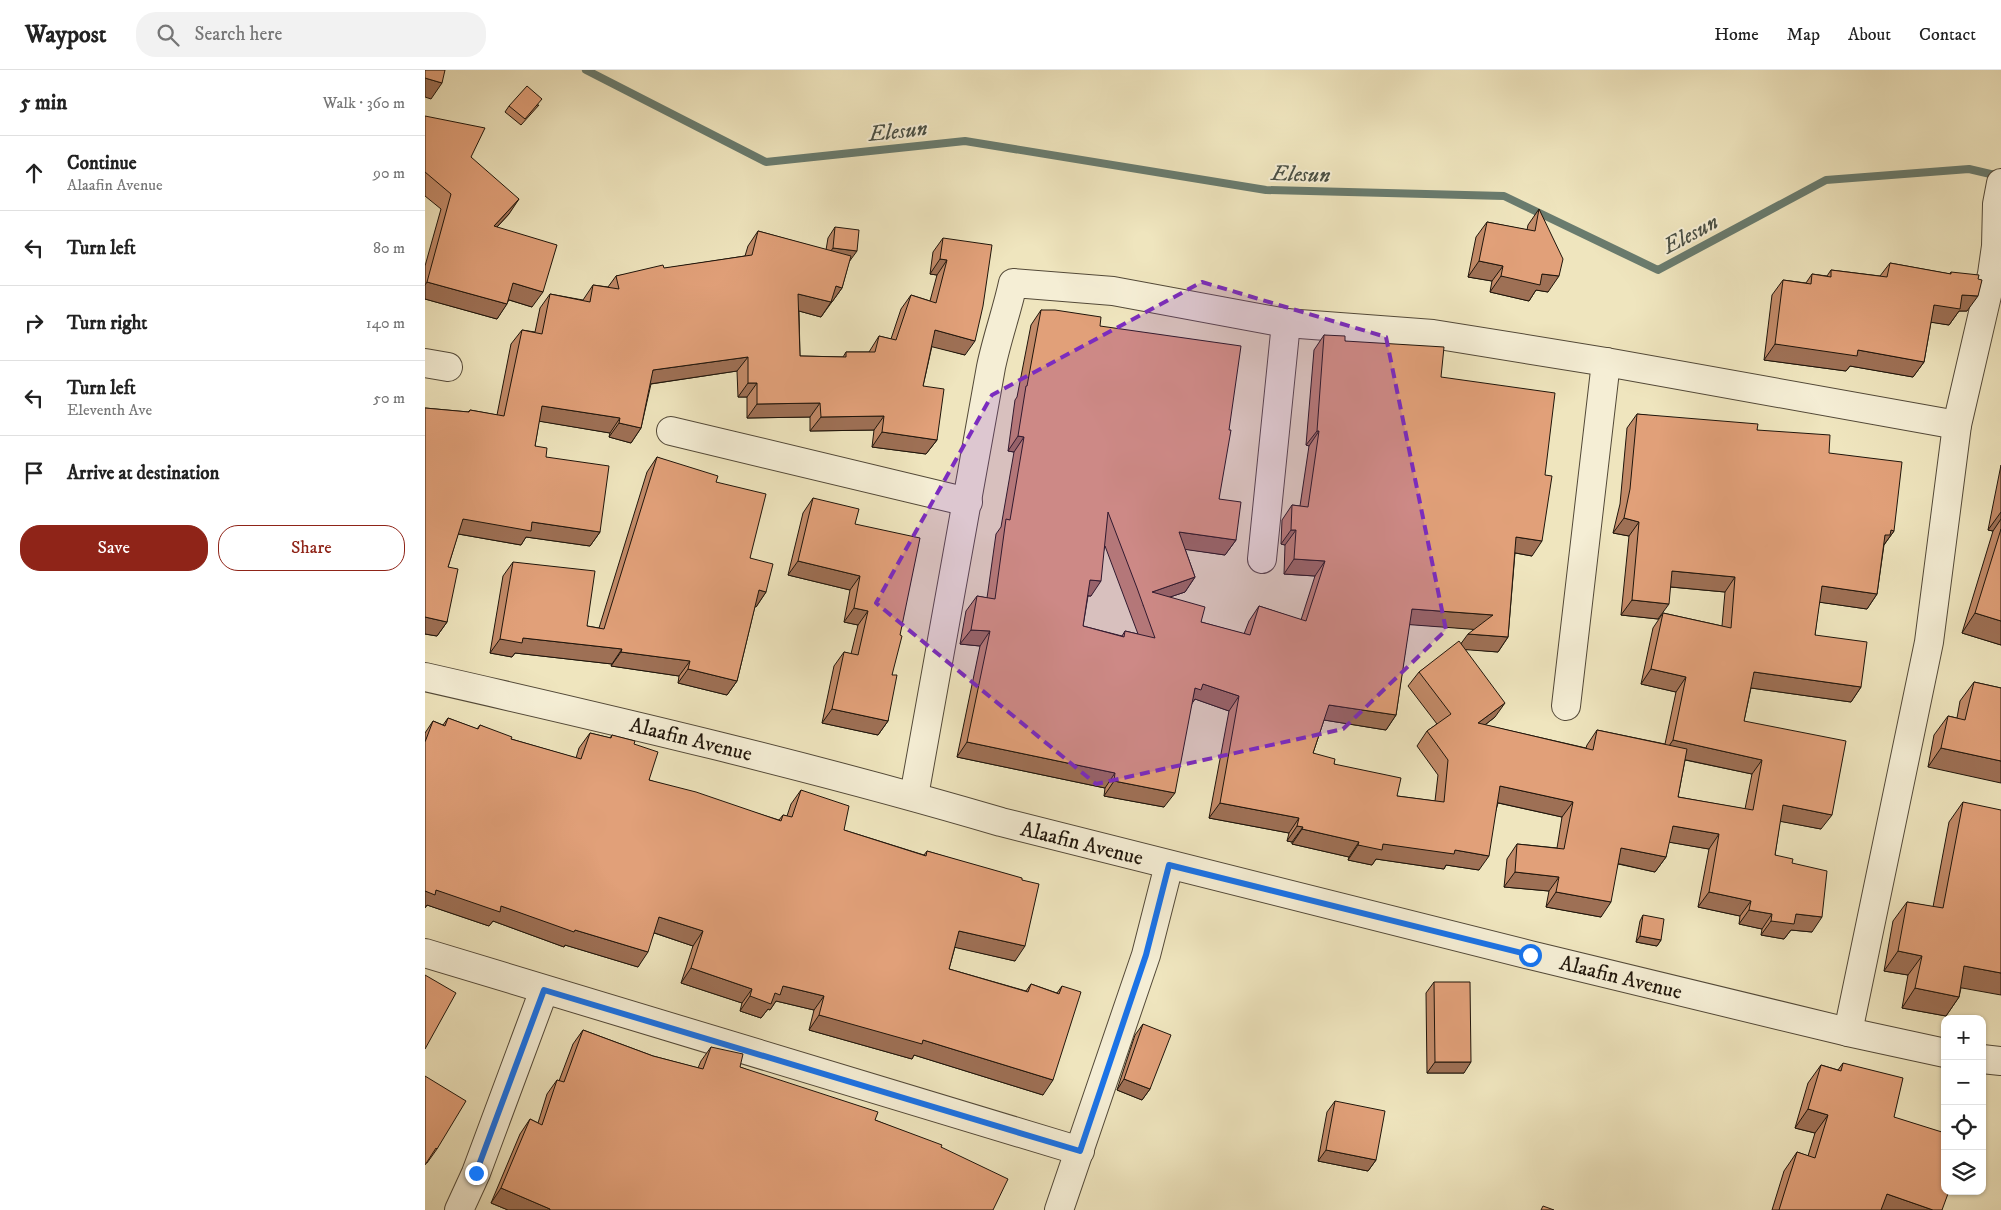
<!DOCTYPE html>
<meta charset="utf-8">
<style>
:root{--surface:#fff;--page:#f2f2f2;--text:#222;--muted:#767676;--line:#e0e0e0;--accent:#8f2418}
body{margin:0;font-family:"IM FELL DW Pica",serif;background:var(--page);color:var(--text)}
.controls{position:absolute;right:15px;bottom:15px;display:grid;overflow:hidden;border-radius:10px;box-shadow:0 1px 4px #0004}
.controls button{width:45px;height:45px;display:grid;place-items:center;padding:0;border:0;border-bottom:1px solid var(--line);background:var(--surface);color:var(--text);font:25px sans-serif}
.stop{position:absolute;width:15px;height:15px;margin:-11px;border:4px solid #1a73e8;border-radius:50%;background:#fff}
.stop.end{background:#1a73e8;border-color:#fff;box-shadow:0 1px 5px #0008}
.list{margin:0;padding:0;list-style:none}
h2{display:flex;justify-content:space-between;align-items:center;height:65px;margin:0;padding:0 20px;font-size:21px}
h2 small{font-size:16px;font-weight:400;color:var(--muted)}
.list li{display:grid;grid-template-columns:32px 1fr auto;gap:15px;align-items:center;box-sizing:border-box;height:75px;padding:0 20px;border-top:1px solid var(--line)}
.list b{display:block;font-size:19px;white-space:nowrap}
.list p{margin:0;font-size:16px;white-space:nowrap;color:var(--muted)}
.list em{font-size:16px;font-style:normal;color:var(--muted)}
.actions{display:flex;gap:10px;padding:15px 20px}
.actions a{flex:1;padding:11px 0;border:1px solid var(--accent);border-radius:20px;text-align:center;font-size:18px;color:var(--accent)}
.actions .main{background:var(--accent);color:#fff}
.icon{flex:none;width:28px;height:28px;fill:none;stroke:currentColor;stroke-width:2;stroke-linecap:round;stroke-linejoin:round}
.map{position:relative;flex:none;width:1576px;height:1140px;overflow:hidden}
header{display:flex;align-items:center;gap:30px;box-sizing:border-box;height:70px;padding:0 25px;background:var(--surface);border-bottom:1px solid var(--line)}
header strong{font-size:24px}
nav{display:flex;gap:28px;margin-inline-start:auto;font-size:18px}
.search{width:350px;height:45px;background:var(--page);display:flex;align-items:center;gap:12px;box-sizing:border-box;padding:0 18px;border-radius:20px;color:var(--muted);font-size:19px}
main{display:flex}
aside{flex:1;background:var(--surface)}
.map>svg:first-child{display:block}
</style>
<header>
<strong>Waypost</strong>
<div class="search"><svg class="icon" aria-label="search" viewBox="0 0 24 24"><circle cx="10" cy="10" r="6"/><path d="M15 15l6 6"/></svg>Search here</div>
<nav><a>Home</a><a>Map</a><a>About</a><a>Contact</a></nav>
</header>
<main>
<aside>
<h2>5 min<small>Walk · 360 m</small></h2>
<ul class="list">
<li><svg class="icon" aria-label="ahead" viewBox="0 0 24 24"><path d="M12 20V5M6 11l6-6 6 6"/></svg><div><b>Continue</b><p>Alaafin Avenue</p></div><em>90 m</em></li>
<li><svg class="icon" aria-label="left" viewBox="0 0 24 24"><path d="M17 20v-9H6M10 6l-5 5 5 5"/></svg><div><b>Turn left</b></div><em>80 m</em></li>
<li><svg class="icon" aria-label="right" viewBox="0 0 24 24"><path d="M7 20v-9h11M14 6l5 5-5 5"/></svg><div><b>Turn right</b></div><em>140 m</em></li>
<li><svg class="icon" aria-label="left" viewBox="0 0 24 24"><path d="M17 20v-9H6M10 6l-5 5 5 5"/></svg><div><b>Turn left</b><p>Eleventh Ave</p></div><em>50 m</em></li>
<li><svg class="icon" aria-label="arrive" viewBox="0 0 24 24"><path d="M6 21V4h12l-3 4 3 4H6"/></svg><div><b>Arrive at destination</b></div></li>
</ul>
<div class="actions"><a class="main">Save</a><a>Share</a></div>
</aside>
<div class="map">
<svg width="1576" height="1140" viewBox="0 0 1576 1140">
<rect width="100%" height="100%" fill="#efe5be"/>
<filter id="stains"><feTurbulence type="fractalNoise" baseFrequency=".004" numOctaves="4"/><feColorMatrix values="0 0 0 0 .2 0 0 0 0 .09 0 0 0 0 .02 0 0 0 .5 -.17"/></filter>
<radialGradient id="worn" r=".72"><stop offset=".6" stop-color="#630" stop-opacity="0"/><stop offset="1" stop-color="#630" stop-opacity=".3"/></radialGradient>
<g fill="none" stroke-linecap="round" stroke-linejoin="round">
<!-- stream -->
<polyline stroke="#697b6e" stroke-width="8" points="161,0 341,92 540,71 841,120 1079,126 1233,200 1401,110 1544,99 1574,106"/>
<!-- minor casing -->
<g stroke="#534938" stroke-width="30">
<g id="minor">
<polyline points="0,293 23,297"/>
<polyline points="246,361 543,432"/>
<polyline points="837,489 861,253"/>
<path d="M0,607c193,44 386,89 576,145l529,133 318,77 97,21"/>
<polyline points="1141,636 1181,292"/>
<path d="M489,726l77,-429c6,-29 16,-56 22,-84l100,8 173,32 147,11 173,28 351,63"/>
<polyline points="0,883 655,1081"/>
<polyline points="1423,962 1504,572 1532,355 1567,204 1571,176 1572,134 1576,113"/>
<polyline points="1557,989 1576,991"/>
<polyline points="34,1140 51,1103 119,920"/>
<polyline points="634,1140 721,885 744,795"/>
</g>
</g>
<!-- minor -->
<use href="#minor" stroke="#f5eed5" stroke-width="28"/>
</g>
<!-- wall -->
<g fill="#c28a68" stroke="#1f150b" fill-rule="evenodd">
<polygon points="114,35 96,55 80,42 84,36"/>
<polygon points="0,46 46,87 84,144 72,157 107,237 84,230 72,249 0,229 0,196 16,139 0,126"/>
<polygon points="1114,139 1123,222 1111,220 1104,231 1065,222 1067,211 1043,207 1051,167 1062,152 1102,160 1103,155"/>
<polygon points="410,157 424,192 417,218 396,247 374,241 375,286 418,287 421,282 444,282 454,266 466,269 476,239 486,225 505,231 512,205 505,204 508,182 518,168 540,285 507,276 498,316 512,370 501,384 447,377 449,360 385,361 385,347 322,348 322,327 313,327 312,301 226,314 216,358 206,373 184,367 185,363 114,351 110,376 121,387 175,462 165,476 101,467 96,475 33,464 23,497 22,552 12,566 0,564 0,338 43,342 45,340 72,345 86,274 97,260 110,262 115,238 125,224 158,230 168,215 183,217 191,206 320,186 323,176 333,161 401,180 403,168"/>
<polygon points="1465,193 1525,204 1526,202 1542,241 1534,241 1524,255 1506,252 1499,292 1488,307 1425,296 1421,301 1339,290 1347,225 1358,210 1381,213 1387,204 1402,206 1406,200 1455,206"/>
<path d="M616,240l59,16 119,173 17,41 -11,15 -40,-6 10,28 -10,15 -15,5 31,25 43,12 5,-13 10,-15 42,14 14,-44 -31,-2 1,-29 -4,-1 1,-24 10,-15 8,1 9,-60 -3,-1 8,-95 10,-15 21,6 96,36 91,179 -17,-3 -7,84 -10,15 -33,-3 30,68 -10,8 101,23 1,-3 10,-15 68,14 11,-52 -35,-8 12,-56 10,-15 59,13 3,-34 -55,-5 -12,32 -37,-4 8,-79 -16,-3 7,-29 7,-76 10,-14 120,16 72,23 65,78 -10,14 -7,49 -10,15 -48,-7 -4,33 46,52 -10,15 -100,-14 -7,33 77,108 -41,-8 -5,34 17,8 20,69 -21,-2 -7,9 -23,-4 1,-6 -23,-5 1,-8 -42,-9 11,-58 -40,-7 -3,15 -11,15 -37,-8 -17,53 -55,-10 3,-16 -45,-4 3,-28 10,-15 40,4 5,-31 -64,-14 -19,67 -33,-5 -2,4 -68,-10 -4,6 -24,-5 1,-3 -57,-13v-2l-5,-1 2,-8 -80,-15 20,-107 -34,-12 -3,4 -28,104 -60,-11 1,-8 -148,-31 23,-111 -20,-2 6,-33 11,-15 10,2 9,-64 5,-7 13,-75 -6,-1 7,-51 2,-3 14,-72zM680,476l33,88 -13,-3 -3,5 -39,-10 5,-30h3zM984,554l65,5 -13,15 -42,28 -11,14 29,38 -10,7 -10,15 21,29 -3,26 -38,-5 -84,-43 11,-33 62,10 10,-15zM1260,690l67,14 -7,35 -67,-12z"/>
<polygon points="232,387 291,412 325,488 341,522 331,537 330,536 312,611 302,625 253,613 254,606 186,596 187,594 90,583 87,587 65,583 78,506 88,492 162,556 174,558 222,402"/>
<polygon points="1576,395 1576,575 1537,563 1568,461 1563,460"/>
<polygon points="388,428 430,454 467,605 463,651 453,665 397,653 409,596 419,582 426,584 433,555 419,552 425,520 363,505 378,443"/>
<polygon points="1549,612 1576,618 1503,697 1509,665 1523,646 1532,648 1535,631"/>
<polygon points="23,648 52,659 55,655 86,669 151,688 154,678 165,663 185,668 187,665 209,674 224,710 354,750 358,745 362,746 366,734 376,720 419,760 499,785 502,781 597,810 590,891 530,877 524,899 601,921 606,914 632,923 637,916 618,1025 489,985 487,989 384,960 389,940 351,931 345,940 343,939 336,948 315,941 317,933 256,913 268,876 229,863 213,897 140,875 139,877 68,851 64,856 2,835 0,838 0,663 8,651 18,655"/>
<polygon points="1538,732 1536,918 1534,927 1521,946 1477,938 1483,905 1459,901 1468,851 1482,832 1508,837 1524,752"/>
<polygon points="1218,845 1236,870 1232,876 1211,872 1215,851"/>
<polygon points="1009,912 1039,1003 1002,1003 1001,923"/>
<polygon points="718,954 725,1019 717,1030 692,1020 710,965"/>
<polygon points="158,960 228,986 273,998 276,991 286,977 315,997 450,1050 516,1077 568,1140 83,1140 66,1133 95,1064 105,1049 113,1053 122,1024 132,1010 134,1011 148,974"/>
<polygon points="1418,993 1469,1047 1517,1140 1347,1140 1359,1101 1372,1082 1383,1086 1390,1063 1370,1058 1383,1013 1396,995 1413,1000"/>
<polygon points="0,1006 12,1079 2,1093 1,1093"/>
<polygon points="910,1031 951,1090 943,1101 893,1091 902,1042"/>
</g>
<!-- shaded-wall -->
<g fill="#9e7055" stroke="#1f150b">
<polygon points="0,8 17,13 6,29 0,27"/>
<polygon points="94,129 84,144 59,171 69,156"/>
<polygon points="408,178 432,181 424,192 400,189"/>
<polygon points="515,189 522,190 512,205 505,204"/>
<polygon points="1054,191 1078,196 1067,211 1043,207"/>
<polygon points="1117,204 1134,206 1123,222 1111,220 1104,231 1065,222 1076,206"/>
<polygon points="2,212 82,234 72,249 0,229 0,215"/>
<polygon points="88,213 118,222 107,237 78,228"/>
<polygon points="411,216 417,218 407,232 401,231"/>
<polygon points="373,224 406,232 396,247 363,238"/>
<polygon points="1537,225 1553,226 1542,241 1534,241 1524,255 1498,251 1509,235"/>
<polygon points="510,260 550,271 540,285 500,275"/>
<polygon points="1350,274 1433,280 1499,292 1488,307 1425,296 1421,301 1339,290"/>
<polygon points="323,287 312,301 218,315 228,300"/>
<polygon points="323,313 332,313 322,327 313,327"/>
<polygon points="395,333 385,347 322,348 332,334"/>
<polygon points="117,336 195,348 185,363 107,350"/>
<polygon points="459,346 449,360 385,361 396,347"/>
<polygon points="194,353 216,358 206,373 184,367"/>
<polygon points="892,361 894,361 884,376 881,375"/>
<polygon points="457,362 512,370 501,384 447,377"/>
<polygon points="593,366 599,367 589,382 583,381"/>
<polygon points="1576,442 1576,449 1568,461 1563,460"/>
<polygon points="1199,448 1214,452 1204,466 1188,463"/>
<polygon points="38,449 107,452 175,462 165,476 101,467 96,475 28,463"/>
<polygon points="866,460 871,460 860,475 856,474"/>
<polygon points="1466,460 1469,461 1455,480 1460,465"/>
<polygon points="754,462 811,470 800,485 743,477"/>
<polygon points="1091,467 1117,471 1107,486 1080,481"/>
<polygon points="869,489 900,491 890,506 859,504"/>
<polygon points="373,491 435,506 425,520 363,505"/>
<polygon points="1247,501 1310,507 1300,522 1236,516"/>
<polygon points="770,507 760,522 718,536 727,522"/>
<polygon points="665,510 676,511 666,526 655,525"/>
<polygon points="1397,516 1452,524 1442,539 1386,531"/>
<polygon points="334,520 341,522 331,537 324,535"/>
<polygon points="1207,530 1244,534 1233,549 1196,545"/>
<polygon points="429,538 443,541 433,555 419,552"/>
<polygon points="987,539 1068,545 1057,560 976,554"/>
<polygon points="1550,543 1576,551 1576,575 1537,563"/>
<polygon points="0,547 22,552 12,566 0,564"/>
<polygon points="546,560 565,561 555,576 535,574"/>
<polygon points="1043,564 1083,567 1073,582 1032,579"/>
<polygon points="98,568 197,579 187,594 90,583 87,587 65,583 75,569"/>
<polygon points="196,582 265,591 254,606 186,596"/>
<polygon points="263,599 312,611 302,625 253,613"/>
<polygon points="1226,599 1261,607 1251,622 1216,614"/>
<polygon points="1329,602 1436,617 1426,632 1319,617"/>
<polygon points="778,614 814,626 804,641 770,629 766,635 770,618"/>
<polygon points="1080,633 1070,647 1043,668 1053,653"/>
<polygon points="904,635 971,645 961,660 893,649"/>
<polygon points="407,639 463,651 453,665 397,653"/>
<polygon points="1248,670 1337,690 1327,704 1238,685"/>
<polygon points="542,672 690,703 680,718 532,687"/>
<polygon points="1516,678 1576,691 1576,713 1503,697"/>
<polygon points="689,711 750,723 739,737 679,726"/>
<polygon points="1075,716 1148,732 1137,747 1065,731"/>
<polygon points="795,733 874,748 864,763 784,748"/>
<polygon points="1358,735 1407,745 1396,759 1348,750"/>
<polygon points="872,756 878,757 867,772 862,771"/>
<polygon points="1248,756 1294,764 1284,779 1237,771"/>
<polygon points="877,759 934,772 924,787 867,774"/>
<polygon points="958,774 1030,780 1064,786 1054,800 1021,795 1019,799 951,789 947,795 923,790 933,775"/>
<polygon points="1196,778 1241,787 1230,802 1186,792"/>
<polygon points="1090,802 1134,807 1124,821 1079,817"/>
<polygon points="11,820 76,836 150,860 223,882 213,897 140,875 139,877 68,851 64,856 2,835 0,838 0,821"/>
<polygon points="1131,822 1186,832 1176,847 1121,837"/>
<polygon points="1284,822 1326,831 1315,846 1273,837"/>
<polygon points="1324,840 1347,844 1337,859 1314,854"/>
<polygon points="1371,844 1397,847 1387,862 1366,860 1359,869 1336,865 1346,851"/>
<polygon points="234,847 278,861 268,876 224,861"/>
<polygon points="534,861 600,876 590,891 524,876"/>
<polygon points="1215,866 1236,870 1232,876 1211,872"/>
<polygon points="1473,881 1497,886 1483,905 1459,901"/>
<polygon points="1539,896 1576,903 1576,925 1526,916"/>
<polygon points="266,898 327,919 317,933 256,913"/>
<polygon points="358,916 399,926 389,940 351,931 345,940 343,939 336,948 315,941 325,926 350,923"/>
<polygon points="1490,918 1534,927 1521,946 1477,938"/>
<polygon points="394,945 498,970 628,1010 618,1025 489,985 487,989 384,960"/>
<polygon points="1010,992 1046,992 1039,1003 1002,1003"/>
<polygon points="699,1009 725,1019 717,1030 692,1020"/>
<polygon points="1383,1039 1403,1045 1390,1063 1370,1058"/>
<polygon points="901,1080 951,1090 943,1101 893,1091"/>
<polygon points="76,1118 125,1139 124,1140 83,1140 66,1133"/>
<polygon points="1462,1124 1508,1140 1451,1140"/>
</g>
<!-- building -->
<g fill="#e1a079" stroke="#1f150b" fill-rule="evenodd">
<polygon points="0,0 20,0 17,13 0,8"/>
<polygon points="102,16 117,29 100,49 84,36"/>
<polygon points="0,46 60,58 46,87 94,129 69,156 132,175 118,222 88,213 82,234 2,212 26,124 0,102"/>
<polygon points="1114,139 1138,189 1134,206 1117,204 1115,215 1076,206 1078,196 1054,191 1062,152 1110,161"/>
<polygon points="410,157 434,160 432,181 408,178"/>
<polygon points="333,161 426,186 417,218 411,216 406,232 373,224 375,286 421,287 421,282 450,282 454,266 471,270 486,225 511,233 522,190 515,189 518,168 567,175 558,236 550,271 510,260 498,316 519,319 512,370 457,362 459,346 396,347 395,333 332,334 332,313 323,313 323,287 228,300 216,358 194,353 195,348 117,336 110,376 122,378 121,387 184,396 175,462 107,452 106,461 38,449 23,497 33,499 22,552 0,547 0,338 44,342 45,340 79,346 97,260 117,264 125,224 165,232 168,215 194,219 191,206 238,195 239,198 327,185"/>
<polygon points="1465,193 1526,204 1526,202 1554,205 1553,209 1557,210 1553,226 1537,225 1535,239 1509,235 1499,292 1433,280 1432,286 1350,274 1358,210 1386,214 1387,204 1406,207 1406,200 1462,207"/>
<path d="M616,240h14l46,7 -1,9 141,20 -12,84h2l-12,69 22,3 -5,38 -57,-8 16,45 -43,15 53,15 -4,15 49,13 9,-29 47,15 19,-60 -31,-2 2,-29h-5l1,-25 16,2 11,-76h-2l7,-96 21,1v5l99,6 -3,30 114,16 -10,82 7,1 -10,65 -26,-4 -8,100 -40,-3 25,-19 -81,-6 -16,106 -67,-10 -16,48 22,6 -1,5 67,14 -4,18 47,6 4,-42 -21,-29 24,-17 -32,-42 40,-31 46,62 -27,20 115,27 4,-20 90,19 -9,48 75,13 9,-50 -89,-20 13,-63 -35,-8 12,-56 68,15 4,-51 -63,-6 -3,33 -37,-4 7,-78 -15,-4 6,-29 7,-75 121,10 -1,6 73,5 -1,18 73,9 -8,69 -3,-1 -1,5h-5l-8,59 -55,-8 -7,49 52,7 -6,45 -107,-15 -10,49 102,20 -14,74 -49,-10 -8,50 18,4 -1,4 35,8 -5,46 -26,-3 -2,10 -23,-3 1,-7 -23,-4 2,-9 -42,-9 10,-58 -46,-8 -7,31 -45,-9 -10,54 -55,-10 3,-15 -44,-5 2,-28 47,5 9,-47 -73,-16 -11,70 -34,-6 -1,4 -71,-10 -1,6 -24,-5 1,-3 -57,-13 1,-2 -6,-1 2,-8 -79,-15 19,-107 -36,-12 -2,6 -6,-2 -20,105 -61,-12 1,-8 -148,-31 23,-111 -19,-1 6,-34 18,3 11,-80 4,1 14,-83 -6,-1 8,-50h1zM683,442l29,76 18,50 -30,-7 -1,6 -41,-11 7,-46 11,1z"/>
<polygon points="232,387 293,406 291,412 341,424 325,488 348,494 341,522 334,520 312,611 263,599 265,591 196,582 197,579 98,568 97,573 75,569 88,492 170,501 162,556 179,559"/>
<polygon points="388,428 434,439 430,454 495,468 475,565 477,566 467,605 472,605 463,651 407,639 419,582 433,585 443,541 429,538 435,506 373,491"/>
<polygon points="1576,459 1576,551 1550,543"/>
<polygon points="1549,612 1576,618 1576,691 1516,678 1523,646 1540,650"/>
<polygon points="23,648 53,659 55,655 87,667 86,669 156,689 165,663 186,668 187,665 210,671 209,674 233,682 224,710 271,722 356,751 358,745 367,747 376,720 424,736 419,760 501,786 502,781 597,808 597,810 614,814 600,876 534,861 524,899 603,922 606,914 634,924 637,916 656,922 628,1010 498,970 497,974 394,945 399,926 358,916 355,925 350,923 346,934 325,926 327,919 266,898 278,861 234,847 223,882 150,860 149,862 76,836 75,842 11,820 10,825 0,821 0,672 8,651 20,656"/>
<polygon points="1538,732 1576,740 1576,903 1539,896 1534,927 1490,918 1497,886 1473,881 1482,832 1518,838"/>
<polygon points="1218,845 1239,849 1236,870 1215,866"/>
<polygon points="0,905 31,923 0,979"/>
<polygon points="1009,912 1045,912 1046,992 1010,992"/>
<polygon points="718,954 746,965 725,1019 699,1009"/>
<polygon points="158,960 228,986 278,999 286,977 318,984 315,997 453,1042 450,1050 517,1075 516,1077 583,1109 568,1140 125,1140 125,1139 76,1118 105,1049 117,1055 132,1010 139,1012"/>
<polygon points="1418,993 1478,1008 1469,1047 1520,1063 1520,1121 1524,1121 1517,1140 1508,1140 1462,1124 1456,1140 1354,1140 1372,1082 1390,1088 1403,1045 1383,1039 1396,995 1416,1001"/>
<polygon points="0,1006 41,1031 12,1079 11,1078 0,1095"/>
<polygon points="910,1031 960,1041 951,1090 901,1080"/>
<polygon points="1118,1136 1129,1140 1116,1140"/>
</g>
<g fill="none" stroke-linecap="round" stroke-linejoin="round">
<!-- route -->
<polyline stroke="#1a73e8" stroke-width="6" points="51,1103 119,920 655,1081 721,885 744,795 1105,885"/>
</g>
<!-- marked area -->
<path fill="#7b2cbf" fill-opacity="0.2" stroke="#7b2cbf" stroke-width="4" stroke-dasharray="10 6" stroke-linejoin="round" d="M777,212l184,55 60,293 -103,99 -247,55 -220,-181 116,-208z"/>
<g text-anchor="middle" stroke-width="4" stroke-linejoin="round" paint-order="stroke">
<!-- street labels -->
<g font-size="21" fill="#1f150b" stroke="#f5eed5">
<text transform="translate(266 669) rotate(14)" y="7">Alaafin Avenue</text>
<text transform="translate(657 773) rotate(14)" y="7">Alaafin Avenue</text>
<text transform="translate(1196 907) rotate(14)" y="7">Alaafin Avenue</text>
</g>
<!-- water labels -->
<g font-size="22" font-style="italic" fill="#4a5045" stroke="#f5eed5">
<text transform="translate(473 60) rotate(-6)" y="8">Elesun</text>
<text transform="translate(876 103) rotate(2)" y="8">Elesun</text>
<text transform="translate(1265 163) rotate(-28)" y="8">Elesun</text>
</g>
</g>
<rect width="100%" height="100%" filter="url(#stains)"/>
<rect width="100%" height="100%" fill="url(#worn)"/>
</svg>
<div class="controls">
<button>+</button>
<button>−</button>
<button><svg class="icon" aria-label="locate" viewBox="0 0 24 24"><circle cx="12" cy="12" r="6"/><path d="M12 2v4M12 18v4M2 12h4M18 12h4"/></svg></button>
<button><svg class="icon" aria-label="layers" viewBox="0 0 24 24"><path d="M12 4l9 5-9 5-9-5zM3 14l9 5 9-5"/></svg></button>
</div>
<div class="stop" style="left:1105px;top:885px"></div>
<div class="stop end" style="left:51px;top:1103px"></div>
</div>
</main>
